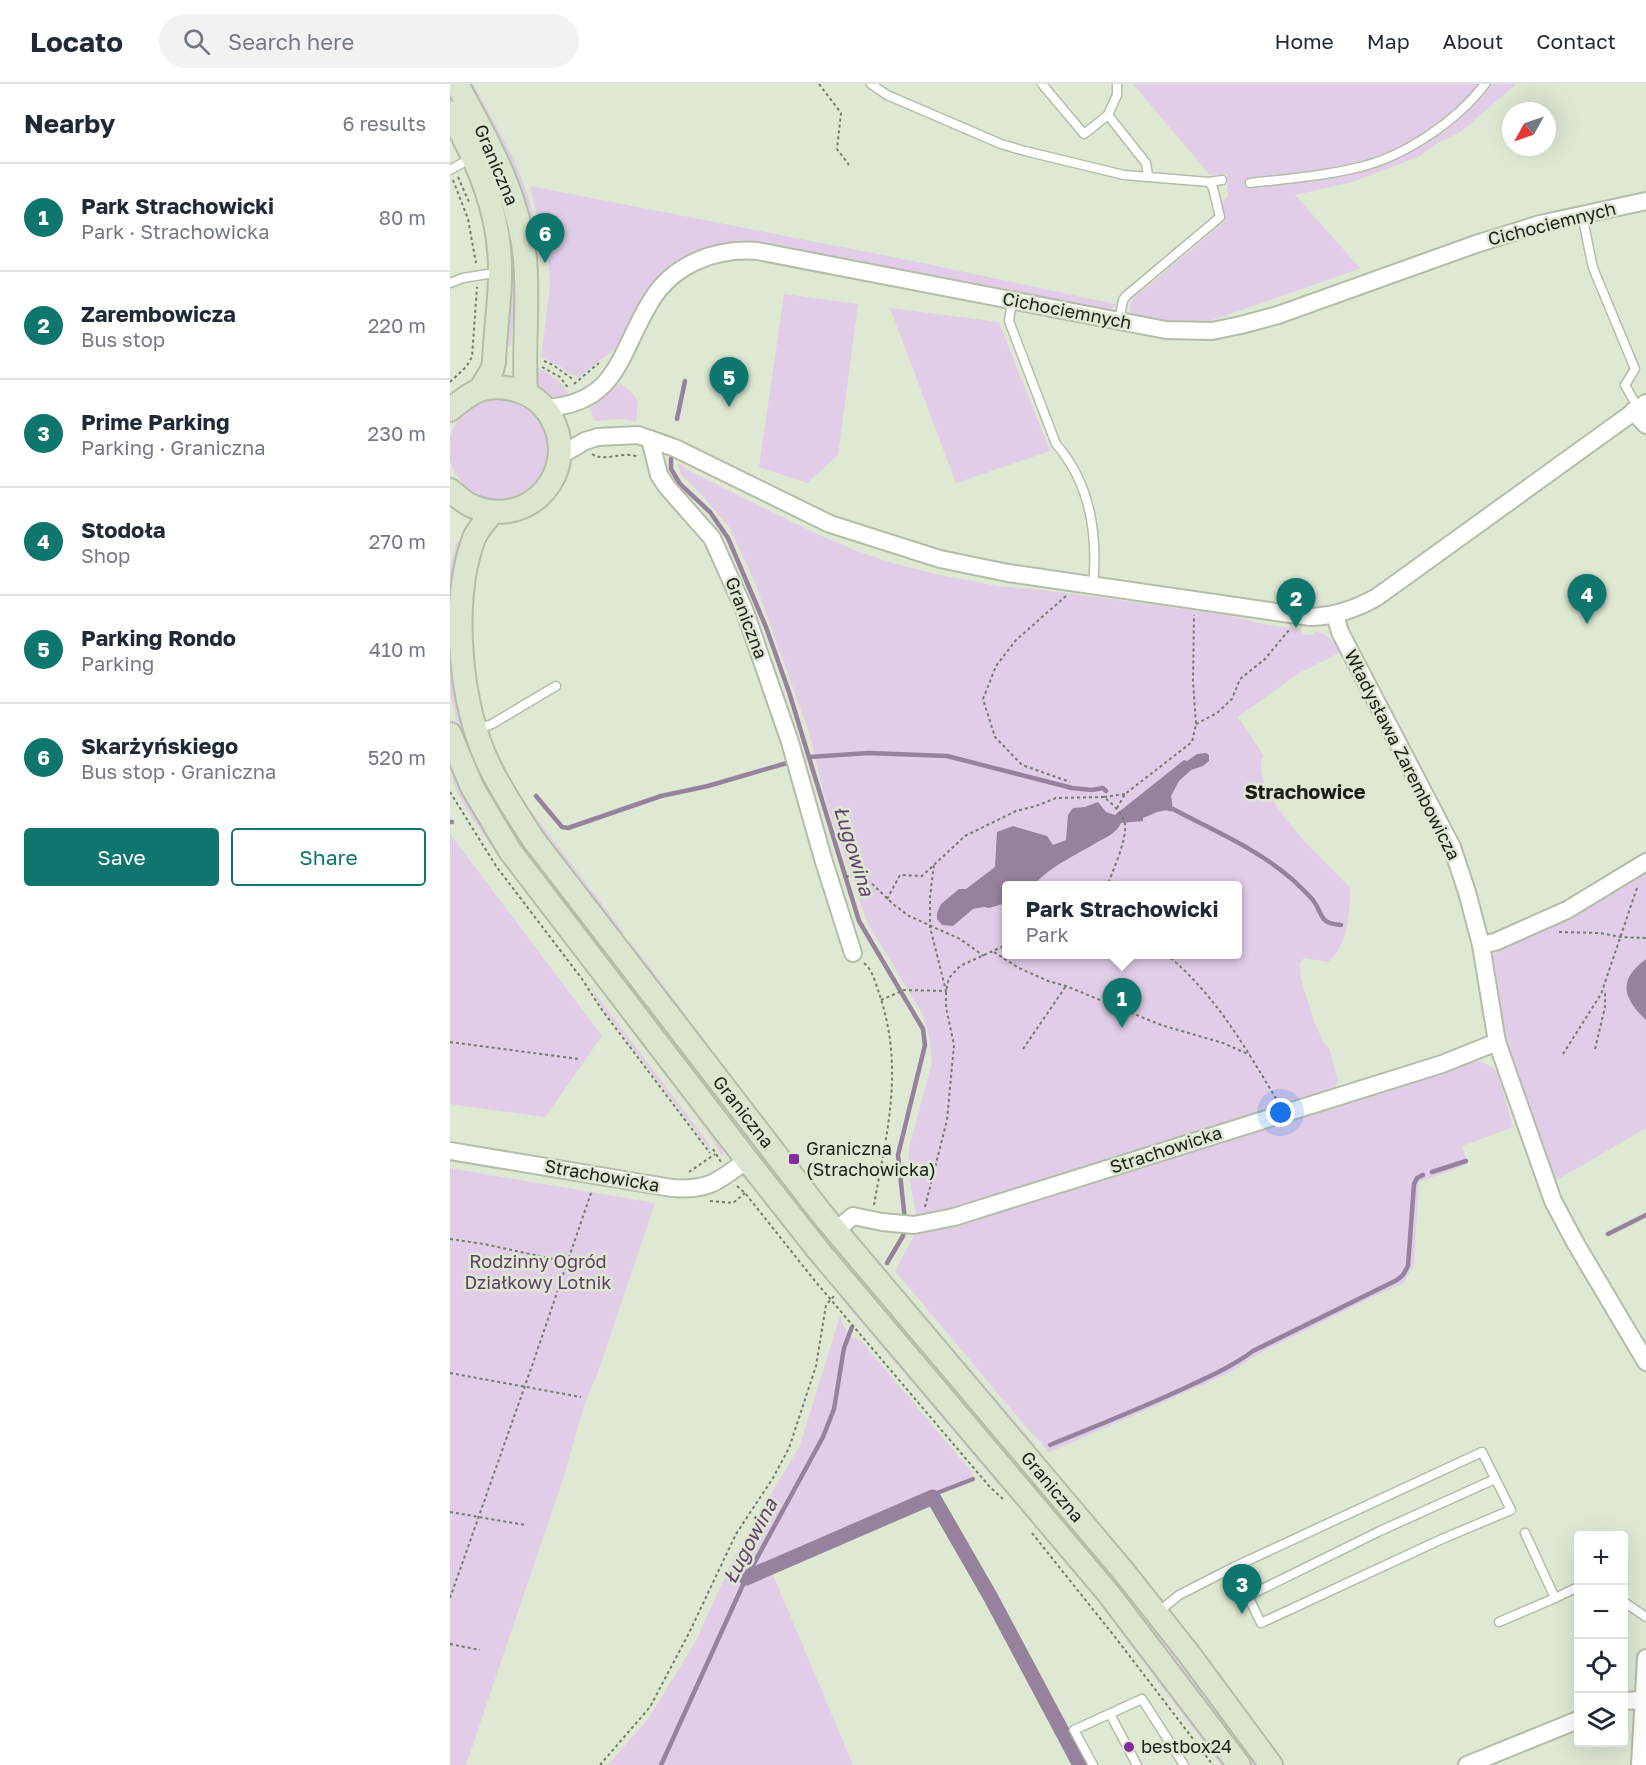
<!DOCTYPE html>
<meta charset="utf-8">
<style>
:root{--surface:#fff;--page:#f2f2f3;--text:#1f2937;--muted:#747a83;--line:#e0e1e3;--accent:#0f766e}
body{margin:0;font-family:"Golos Text",sans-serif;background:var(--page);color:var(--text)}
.controls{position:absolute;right:18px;bottom:18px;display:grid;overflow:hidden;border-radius:6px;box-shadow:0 6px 24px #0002}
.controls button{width:54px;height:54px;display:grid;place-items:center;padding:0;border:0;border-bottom:2px solid var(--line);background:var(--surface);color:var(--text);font:30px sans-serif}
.compass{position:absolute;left:1052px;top:18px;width:54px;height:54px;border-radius:50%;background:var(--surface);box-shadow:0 6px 24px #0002;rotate:230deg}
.you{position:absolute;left:831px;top:1029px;width:21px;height:21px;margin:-15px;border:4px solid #fff;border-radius:50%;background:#1a73e8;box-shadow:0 0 0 9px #1a73e833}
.badge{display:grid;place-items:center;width:39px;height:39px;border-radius:50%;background:var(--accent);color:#fff;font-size:20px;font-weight:700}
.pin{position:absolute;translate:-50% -50px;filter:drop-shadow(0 2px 3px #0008)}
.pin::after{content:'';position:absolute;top:32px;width:21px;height:18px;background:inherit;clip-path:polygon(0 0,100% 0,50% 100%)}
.popup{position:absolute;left:552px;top:797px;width:240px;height:78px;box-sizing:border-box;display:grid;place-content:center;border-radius:6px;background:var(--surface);filter:drop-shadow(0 2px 4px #0005);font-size:20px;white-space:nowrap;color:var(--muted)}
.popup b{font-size:22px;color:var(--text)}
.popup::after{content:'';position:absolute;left:50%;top:100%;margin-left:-12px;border:12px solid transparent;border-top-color:var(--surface)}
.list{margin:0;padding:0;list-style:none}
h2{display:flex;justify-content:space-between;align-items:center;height:78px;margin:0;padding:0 24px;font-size:26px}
h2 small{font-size:20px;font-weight:400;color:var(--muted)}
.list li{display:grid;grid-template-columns:39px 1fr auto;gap:18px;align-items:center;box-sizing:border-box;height:108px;padding:0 24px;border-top:2px solid var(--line)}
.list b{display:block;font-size:22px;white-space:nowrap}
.list p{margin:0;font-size:20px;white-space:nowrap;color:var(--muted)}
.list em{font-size:20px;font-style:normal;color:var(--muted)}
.actions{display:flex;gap:12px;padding:18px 24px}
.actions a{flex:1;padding:14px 0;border:2px solid var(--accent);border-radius:6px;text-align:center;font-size:21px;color:var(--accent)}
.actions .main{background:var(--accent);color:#fff}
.icon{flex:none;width:33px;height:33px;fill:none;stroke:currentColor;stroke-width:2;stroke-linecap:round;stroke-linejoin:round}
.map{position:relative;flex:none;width:1196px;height:1681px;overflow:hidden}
header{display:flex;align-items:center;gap:36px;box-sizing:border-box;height:84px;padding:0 30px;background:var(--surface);border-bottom:2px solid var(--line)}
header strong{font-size:28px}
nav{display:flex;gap:33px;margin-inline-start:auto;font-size:21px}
.search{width:420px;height:54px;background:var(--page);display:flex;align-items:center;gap:15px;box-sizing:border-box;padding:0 21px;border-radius:33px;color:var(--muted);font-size:22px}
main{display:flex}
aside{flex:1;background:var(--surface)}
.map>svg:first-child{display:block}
</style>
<header>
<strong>Locato</strong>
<div class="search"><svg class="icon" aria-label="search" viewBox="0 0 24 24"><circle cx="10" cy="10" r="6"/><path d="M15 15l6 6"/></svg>Search here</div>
<nav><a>Home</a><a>Map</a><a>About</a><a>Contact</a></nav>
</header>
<main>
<aside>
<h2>Nearby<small>6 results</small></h2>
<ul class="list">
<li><span class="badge">1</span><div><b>Park Strachowicki</b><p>Park · Strachowicka</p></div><em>80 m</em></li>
<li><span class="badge">2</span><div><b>Zarembowicza</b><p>Bus stop</p></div><em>220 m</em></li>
<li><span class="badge">3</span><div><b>Prime Parking</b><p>Parking · Graniczna</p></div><em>230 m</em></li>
<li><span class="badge">4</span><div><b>Stodoła</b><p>Shop</p></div><em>270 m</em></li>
<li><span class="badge">5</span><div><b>Parking Rondo</b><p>Parking</p></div><em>410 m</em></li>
<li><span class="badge">6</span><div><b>Skarżyńskiego</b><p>Bus stop · Graniczna</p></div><em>520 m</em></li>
</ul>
<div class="actions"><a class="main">Save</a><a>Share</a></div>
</aside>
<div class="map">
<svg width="1196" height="1681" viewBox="0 0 1196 1681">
<rect width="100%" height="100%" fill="#dee8d3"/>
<!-- green -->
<g fill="#e1cde7" fill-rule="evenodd">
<path d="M18,0h5c27,49 58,98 64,155z"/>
<path d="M683,0h383l-55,48 -22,10 -19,14 -68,26 -57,13 65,73 -1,1 -155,54 -36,-1 -34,-6c-7,-6 -4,-13 1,-19l90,-76 -3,-19 6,-5 -1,-23 -17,1z"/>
<polygon points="80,102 453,175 656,218 666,220 659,228 305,159 267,161 249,167 226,179 178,241 166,264 128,294 126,291 120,291 111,283 91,273 100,203 99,182"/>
<polygon points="58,129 66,184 65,216 61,262 54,262 54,130"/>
<polygon points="334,210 408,220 388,371 357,399 309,383"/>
<polygon points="440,224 549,238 600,367 506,399"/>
<path d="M81,281c16,8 32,13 38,32 -25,3 -32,-11 -38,-32z"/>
<polygon points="170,299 184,311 188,318 186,337 170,335 145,337 140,325"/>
<circle cx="49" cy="365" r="50"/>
<path d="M228,379l13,9 126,62 40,17 32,11 46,12 62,12 54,5 177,24 39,10 34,4v5l13,1v-4c14,3 19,9 27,21l-42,21 -61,44 25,38c-1,4 -3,10 -2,14 3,38 64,92 89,119 0,24 -2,58 -22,74l-24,-4 -4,5 1,17 13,41 10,23 5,4 9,33 -5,12 136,-32 14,1 14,9 16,56 -51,19 6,18 -49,18 -5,82 -11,20 -33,14 -108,54 -35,22 -179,79 -7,-11 -9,-8 -137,-163 19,-35 2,-22 -8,-44 1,-22 23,-86 -3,-27 -6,-20 -56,-93 -43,-127 -15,-63 -55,-152 -25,-53 -31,-36 -17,-16zM556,802h232v68h-232z"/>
<polygon points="7,457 13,459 18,650 337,1102 332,1106 72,766 25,687 11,653 0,611 0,485"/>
<path d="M0,678l272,383 1,10h-2l-6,-12 -13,-19 -215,-284c-15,-23 -37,-50 -37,-78z"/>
<polygon points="69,710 71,714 174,849 168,849 94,752 68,713"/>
<polygon points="0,750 152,952 95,1033 0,1020"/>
<polygon points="1196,784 1196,1044 1102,1099 1050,941 1039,876 1051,863"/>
<polygon points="179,856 259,962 254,962 177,862"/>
<polygon points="139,901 259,1060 260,1066 152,924"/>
<polygon points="0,1084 205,1119 148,1288 135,1319 113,1395 16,1681 0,1681"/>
<polygon points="351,1119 703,1539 809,1681 800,1681 725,1580 345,1124"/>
<polygon points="405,1149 586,1362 578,1360 405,1153"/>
<polygon points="390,1213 396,1214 597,1449 595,1454 573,1425 547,1399"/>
<path d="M390,1232c5,13 7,20 21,25l113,134 -206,88 85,202h-245l40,-46 48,-78 37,-82 67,-114z"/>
<polygon points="666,1542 672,1542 777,1681 771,1681"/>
</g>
<!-- water -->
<g fill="#97829e">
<path d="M756,669l3,2v6l-6,5 -12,4 -12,11 -8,15 2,13 -16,3 -14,6v3l-22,2c-5,11 -15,14 -25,20 -20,12 -47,24 -62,42l-28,1v17l-17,5 -5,-1 -11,2 -20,17 -11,-1 -5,-6v-6l4,-9 18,-15h7l29,-22 2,-35 16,-6 34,10 6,9 13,-5 2,-25 5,-7 12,-1 13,-5 8,10 9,3 69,-55 3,1 10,-7z"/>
<path d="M1196,875v61c-24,-23 -28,-40 0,-61z"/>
</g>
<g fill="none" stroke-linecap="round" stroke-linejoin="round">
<!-- stream -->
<g stroke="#97829e" stroke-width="4.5">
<polyline points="227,335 235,297"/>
<polyline points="221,375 221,385 230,400 260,428 278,454 316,543 339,608 409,837 473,945 475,961 448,1071 455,1136"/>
<polyline points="359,673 419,669 497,672 622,704 642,706 653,704 656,707"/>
<polyline points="86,712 112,743 118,744 211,712 258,702 337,679"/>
<path d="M719,725h4c41,22 85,40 120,71 6,6 14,13 20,20 11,15 5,23 28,25"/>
<polyline points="0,738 2,738"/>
<polyline points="982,1088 1016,1077"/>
<polyline points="1158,1150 1196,1131"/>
<polyline points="437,1179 453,1152 454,1144"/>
<path d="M600,1361c46,-19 92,-37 137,-58 23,-11 46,-21 66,-36l144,-71 6,-5 5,-9 6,-82 3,-6 6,-3"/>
<polyline points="483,1413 487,1409 523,1395"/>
<polyline points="211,1681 296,1494 373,1353 384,1325 394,1264 402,1243"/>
</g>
<!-- canal -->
<polyline stroke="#97829e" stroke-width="15" points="296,1494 483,1413 540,1512 630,1681"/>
<!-- service casing -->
<g stroke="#b3bda8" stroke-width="11">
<g id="service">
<polyline points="421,0 437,11 551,60 575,67 674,91 759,98 772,96"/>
<polyline points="592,0 634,50 658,31 696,79 698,91"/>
<polyline points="658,31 667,11 667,0"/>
<polyline points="0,86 21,74"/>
<path d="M800,99c36,-4 74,-7 110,-16 45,-11 97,-46 125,-83"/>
<polyline points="1132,131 1143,184 1185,285 1175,301 1188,324"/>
<polyline points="0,199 13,194 50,188"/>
<path d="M562,217l-3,20 47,123c35,40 42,91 37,142"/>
<polyline points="669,237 673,216 676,212 770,133 763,104 759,98"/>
<polyline points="26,646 42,640 106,602"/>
<polyline points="1075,1449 1105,1514 1128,1503"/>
<polyline points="798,1512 930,1447 1045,1395"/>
<polyline points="1174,1518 1196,1533"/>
<polyline points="707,1529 729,1511 784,1483 811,1539 992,1455 1061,1426 1032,1368 784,1483"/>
<polyline points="1049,1538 1105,1514"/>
<polyline points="660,1630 687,1681"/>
<polyline points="643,1681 624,1646 692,1615 734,1681"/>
</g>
</g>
<!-- minor casing -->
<g stroke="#b3bda8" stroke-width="20">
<g id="minor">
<path d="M96,324c73,-5 73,-56 105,-107 22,-37 65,-53 106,-50l409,79 46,1 29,-6 37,-10 198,-71 64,-20 106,-23"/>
<polyline points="1183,327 1196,341"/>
<polyline points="200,355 209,391 217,403 262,454 294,525 340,658 374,778 403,869"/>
<path d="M111,371l24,-14 13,-4 40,-2 37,13 155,76 110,35 68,14 303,44c24,-1 45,-8 66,-20l269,-194"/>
<polyline points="885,531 890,548 1002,763 1017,808 1031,861 1047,958 1103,1117 1126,1160 1196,1278"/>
<polyline points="1031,861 1045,858 1117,826 1196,778"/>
<path d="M0,1067l222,37c37,3 46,-7 75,-28"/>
<polyline points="385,1147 403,1132 432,1138 464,1141 504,1133 992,980 1047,958"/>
<polyline points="1174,1617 1193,1616"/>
<polyline points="1017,1681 1128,1636"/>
<polyline points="1190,1681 1196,1574"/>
</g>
</g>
<!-- secondary casing -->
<g stroke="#b3bda8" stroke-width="26">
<g id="secondary">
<path d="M7,0c30,56 62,110 68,175 4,45 -2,89 1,134"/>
<path d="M0,28c28,51 51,101 50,162 0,29 -5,58 -6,88l-2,8 -11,18"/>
<path d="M0,326c22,-19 36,-28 66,-20 14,4 27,13 35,27 30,53 -21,114 -79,89 -8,-3 -15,-11 -22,-16"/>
<path d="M43,428c-7,8 -15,17 -19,26 -24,65 -14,168 16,229 12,25 28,48 43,72l288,374 303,359 65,82 82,111"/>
<polyline points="0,650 22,703 60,767 297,1076 368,1166 658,1509 789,1681"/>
</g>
</g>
<!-- path -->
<g stroke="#747b6d" stroke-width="2" stroke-dasharray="3 3" stroke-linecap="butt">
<polyline points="369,0 391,29 387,65 399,81"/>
<polyline points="8,93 19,118"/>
<polyline points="3,96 18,135 26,179"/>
<polyline points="94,277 103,281 124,296"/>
<polyline points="92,283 110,293 119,305"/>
<polyline points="0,298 16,283 22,273 27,203"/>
<polyline points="124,300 149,279"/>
<path d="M142,370c13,9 31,-4 46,3"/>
<polyline points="616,512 566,556 546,582 533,615 545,653 572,681 620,698"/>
<polyline points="746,640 767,629 782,615 790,595 815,575 839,546"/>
<polyline points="0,708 46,782 132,895 152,926 260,1069"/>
<polyline points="654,713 675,710"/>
<polyline points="667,724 675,710 742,658 746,640 743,597 744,531"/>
<polyline points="396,793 405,790 413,791 443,820 459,832 510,855 534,872"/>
<path d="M437,815l13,-24 22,1 43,-40 51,-25 20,-5 20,-8 48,-1c8,7 19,16 21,27 2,15 -12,47 -18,62"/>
<polyline points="1109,848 1150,849 1171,853 1196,854"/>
<polyline points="544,868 569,884 598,897 616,902 711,941 773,959 800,971"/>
<path d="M716,870c50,41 78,92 111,146"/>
<path d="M414,879c9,7 12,22 16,33 24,74 7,135 -6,209"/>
<polyline points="431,916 454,906 496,907 480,843 480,813 484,780"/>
<polyline points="0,958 129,975"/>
<polyline points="573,965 616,902"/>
<polyline points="1145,965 1155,923 1155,906"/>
<polyline points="1113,970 1151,910 1188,801"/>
<polyline points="263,1065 271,1078"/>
<polyline points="239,1088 265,1070"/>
<polyline points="287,1102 295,1109 365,1197 539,1402 555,1417"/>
<polyline points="260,1117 283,1119 295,1109"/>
<polyline points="475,1123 497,1036 504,961 496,923 496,907 499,894 510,882 556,861"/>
<polyline points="0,1155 34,1160 117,1178"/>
<polyline points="0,1289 131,1313"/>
<polyline points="0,1428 75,1441"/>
<polyline points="582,1449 665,1553 763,1681"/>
<polyline points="0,1514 83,1279 142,1106"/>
<polyline points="0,1560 30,1566"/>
<polyline points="150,1681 200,1623 239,1549 286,1450 323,1394 339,1364 366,1282 376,1221 384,1212"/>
</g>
<!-- service -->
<use href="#service" stroke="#fff" stroke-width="8"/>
<!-- minor -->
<use href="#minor" stroke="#fff" stroke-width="16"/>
<!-- secondary -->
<use href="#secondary" stroke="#dce6ce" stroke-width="22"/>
</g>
<!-- markers -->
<g fill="#842d9a" stroke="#dee8d3" stroke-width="2">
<rect x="338" y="1069" width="12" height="12" rx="3"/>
<circle cx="679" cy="1663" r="6"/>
</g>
<g text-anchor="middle" stroke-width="5" stroke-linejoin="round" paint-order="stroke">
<!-- street labels -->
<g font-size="18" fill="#1b1f17" stroke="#dee8d3">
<text transform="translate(46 81) rotate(67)" y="6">Graniczna</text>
<text transform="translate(1102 140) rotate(-14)" y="6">Cichociemnych</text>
<text transform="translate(617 227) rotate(11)" y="6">Cichociemnych</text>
<text transform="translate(296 534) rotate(69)" y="6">Graniczna</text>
<text transform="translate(952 671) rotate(63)" y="6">Władysława Zarembowicza</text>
<text transform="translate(293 1028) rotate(52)" y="6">Graniczna</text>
<text transform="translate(716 1066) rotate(-18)" y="6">Strachowicka</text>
<text transform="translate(152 1092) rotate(10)" y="6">Strachowicka</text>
<text transform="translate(602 1403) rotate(50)" y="6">Graniczna</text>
</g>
<!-- poi labels -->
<g font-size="18" fill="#1b1f17" stroke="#dee8d3" text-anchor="start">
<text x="356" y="1071">Graniczna<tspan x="356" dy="21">(Strachowicka)</tspan></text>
<text x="691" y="1669">bestbox24</text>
</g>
<!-- park labels -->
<g font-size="18" fill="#5d3c66" stroke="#dee8d3">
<text x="88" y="1184">Rodzinny Ogród<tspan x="88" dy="21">Działkowy Lotnik</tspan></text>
</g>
<!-- neighbourhood labels -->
<g font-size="20" font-weight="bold" fill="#1b1f17" stroke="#dee8d3">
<text x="855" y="715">Strachowice</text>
</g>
<!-- water labels -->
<g font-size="20" font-style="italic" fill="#62416b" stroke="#dee8d3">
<text transform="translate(404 767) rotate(73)" y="7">Ługowina</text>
<text transform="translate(300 1457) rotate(-62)" y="7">Ługowina</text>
</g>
</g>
</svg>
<div class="controls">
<button>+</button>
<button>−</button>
<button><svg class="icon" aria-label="locate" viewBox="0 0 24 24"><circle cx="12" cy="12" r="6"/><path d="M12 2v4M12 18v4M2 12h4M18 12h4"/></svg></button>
<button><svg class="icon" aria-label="layers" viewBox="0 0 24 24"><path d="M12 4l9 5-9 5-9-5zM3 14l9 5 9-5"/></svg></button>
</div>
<svg class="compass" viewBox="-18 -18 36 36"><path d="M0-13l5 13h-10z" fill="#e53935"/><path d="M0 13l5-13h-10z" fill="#747a83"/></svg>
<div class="you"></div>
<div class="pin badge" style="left:672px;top:944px">1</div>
<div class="popup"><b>Park Strachowicki</b>Park</div>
<div class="pin badge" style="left:846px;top:544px">2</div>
<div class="pin badge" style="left:792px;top:1530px">3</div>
<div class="pin badge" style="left:1137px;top:540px">4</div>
<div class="pin badge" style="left:279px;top:323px">5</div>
<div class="pin badge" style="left:95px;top:179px">6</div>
</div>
</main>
